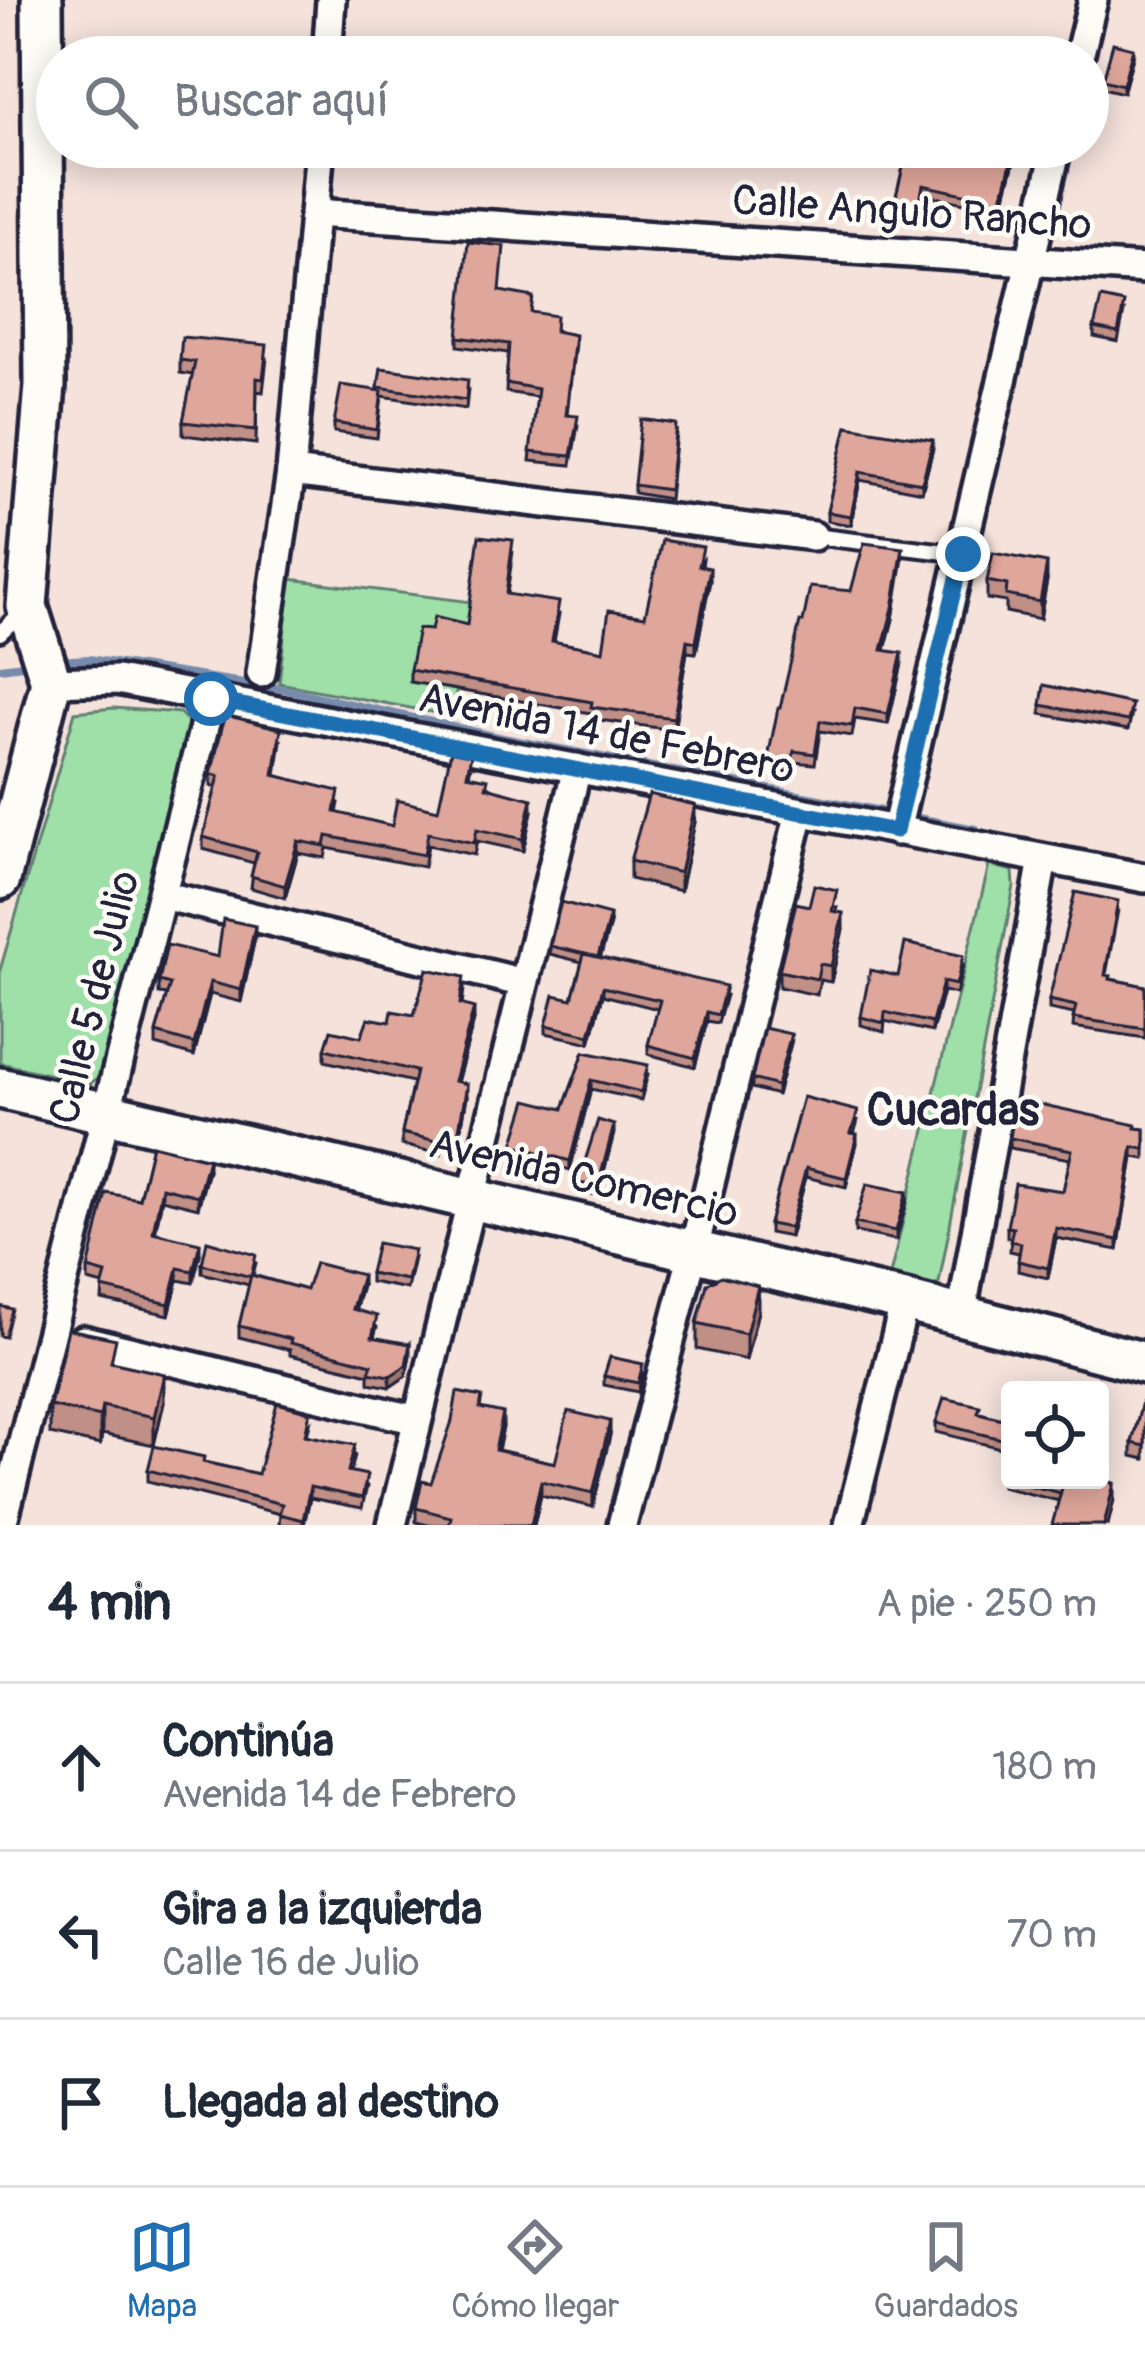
<!DOCTYPE html>
<html lang="es">
<meta charset="utf-8">
<style>
:root{--surface:#fff;--page:#f2f2f3;--text:#1f2937;--muted:#747a83;--line:#e0e1e3;--accent:#1f6fb2}
body{margin:0;font-family:Pangolin,sans-serif;background:var(--page);color:var(--text)}
.controls{position:absolute;right:36px;bottom:36px;display:grid;overflow:hidden;border-radius:12px;box-shadow:0 6px 30px #0003}
.controls button{width:108px;height:108px;display:grid;place-items:center;padding:0;border:0;border-bottom:3px solid var(--line);background:var(--surface);color:var(--text);font:60px sans-serif}
.stop{position:absolute;width:36px;height:36px;margin:-27px;border:9px solid #1f6fb2;border-radius:50%;background:#fff}
.stop.end{background:#1f6fb2;border-color:#fff;box-shadow:0 3px 12px #0008}
.list{margin:0;padding:0;list-style:none}
h2{display:flex;justify-content:space-between;align-items:center;height:156px;margin:0;padding:0 48px;font-size:51px}
h2 small{font-size:39px;font-weight:400;color:var(--muted)}
.list li{display:grid;grid-template-columns:78px 1fr auto;gap:36px;align-items:center;box-sizing:border-box;height:168px;padding:0 48px;border-top:3px solid var(--line)}
.list b{display:block;font-size:45px;white-space:nowrap}
.list p{margin:0;font-size:39px;white-space:nowrap;color:var(--muted)}
.list em{font-size:39px;font-style:normal;color:var(--muted)}
.icon{flex:none;width:66px;height:66px;fill:none;stroke:currentColor;stroke-width:2;stroke-linecap:round;stroke-linejoin:round}
.map{position:relative;flex:none;width:1145px;height:1525px;overflow:hidden}
.search{position:absolute;background:var(--surface);box-shadow:0 6px 30px #0003;left:36px;right:36px;top:36px;height:132px;display:flex;align-items:center;gap:30px;box-sizing:border-box;padding:0 42px;border-radius:66px;color:var(--muted);font-size:45px}
.sheet{height:660px;background:var(--surface)}
nav{display:flex;justify-content:space-around;align-items:center;box-sizing:border-box;height:168px;border-top:3px solid var(--line);background:var(--surface);font-size:33px;color:var(--muted)}
nav a{display:grid;justify-items:center;gap:6px}
nav .on{color:var(--accent)}
.map>svg:first-child{display:block}
</style>
<div class="map">
<svg width="1145" height="1525" viewBox="0 0 1145 1525">
<rect width="100%" height="100%" fill="#f4e2db"/>
<filter id="ink" filterUnits="userSpaceOnUse"><feTurbulence type="fractalNoise" baseFrequency=".00833" numOctaves="2"/><feDisplacementMap in="SourceGraphic" scale="24" xChannelSelector="R" yChannelSelector="G"/><feConvolveMatrix kernelMatrix="1 2 1 2 8 2 1 2 1" color-interpolation-filters="sRGB"/></filter>
<g filter="url(#ink)">
<!-- green -->
<g fill="#9fdfa8" stroke="#608072" stroke-width="3">
<polygon points="290,579 472,602 452,716 279,683"/>
<polygon points="114,708 180,713 190,724 101,1074 90,1084 0,1063 0,970 75,712"/>
<polygon points="989,865 1013,871 1014,886 939,1283 927,1290 889,1279"/>
</g>
<g fill="none" stroke-linecap="round" stroke-linejoin="round">
<!-- stream -->
<g stroke="#778cac" stroke-width="8">
<polyline points="58,661 89,659 288,690 503,738 892,813"/>
<polyline points="0,668 31,664"/>
<polyline points="907,816 976,829"/>
</g>
<!-- lane casing -->
<g stroke="#22223b" stroke-width="22">
<g id="lane">
<polyline points="813,536 963,554"/>
<polyline points="0,633 22,612"/>
</g>
</g>
<!-- street casing -->
<g stroke="#22223b" stroke-width="36">
<g id="street">
<polyline points="327,57 331,0"/>
<polyline points="1079,57 1093,0"/>
<polyline points="315,213 1145,269"/>
<polyline points="291,472 813,536"/>
<polyline points="261,673 291,472 320,147"/>
<polyline points="51,682 117,680 1145,878"/>
<polyline points="896,831 1057,147"/>
<polyline points="162,895 524,983"/>
<polyline points="961,1316 1043,859"/>
<polyline points="83,1340 417,1420"/>
<polyline points="2,1525 211,699"/>
<polyline points="392,1525 577,768"/>
<polyline points="622,1525 693,1253 800,812"/>
<polyline points="849,1525 905,1301"/>
</g>
</g>
<!-- secondary casing -->
<g stroke="#22223b" stroke-width="48">
<g id="secondary">
<polyline points="0,879 51,682 27,606 45,385 42,0"/>
<polyline points="0,1088 905,1301 1145,1363"/>
</g>
</g>
<!-- lane -->
<use href="#lane" stroke="#fdfcf7" stroke-width="14"/>
<!-- street -->
<use href="#street" stroke="#fdfcf7" stroke-width="27"/>
<!-- secondary -->
<use href="#secondary" stroke="#fdfcf7" stroke-width="39"/>
</g>
<!-- wall -->
<g fill="#c08f85" stroke="#22223b" stroke-width="3">
<polygon points="1133,57 1123,93 1103,88 1103,80"/>
<polygon points="908,147 1018,147 1001,211 923,194 918,220 893,218 893,209"/>
<polygon points="501,291 575,343 567,415 578,425 571,465 530,461 537,397 506,392 508,353 458,346 458,337"/>
<polygon points="1124,312 1118,342 1094,337 1094,328"/>
<polygon points="267,358 263,392 257,391 256,444 183,435 183,422 193,375 180,373 180,360"/>
<polygon points="381,368 468,389 466,409 382,396 377,438 334,432 334,423 378,391"/>
<polygon points="847,426 933,448 922,492 860,480 851,525 827,521 827,512"/>
<polygon points="676,433 669,499 634,493 634,485"/>
<polygon points="513,551 507,594 559,614 554,642 603,651 645,616 703,559 702,567 710,580 696,653 687,652 674,730 591,719 591,713 410,682 410,670 431,630 467,625"/>
<polygon points="903,558 893,619 885,650 902,663 888,724 855,719 852,736 820,731 815,764 794,762 791,773 768,768 768,758 803,622"/>
<polygon points="1047,580 1040,619 1006,612 1006,602 987,599 987,581"/>
<polygon points="1041,705 1132,713 1128,730 1041,714"/>
<polygon points="281,741 276,775 339,803 337,813 392,826 438,810 471,767 469,775 532,811 523,851 477,841 474,855 428,845 424,867 327,848 325,858 298,853 285,898 251,888 254,863 203,849 203,837 216,787 211,786 211,774"/>
<polygon points="695,822 680,891 630,879 630,861"/>
<polygon points="809,906 837,907 836,911 843,929 831,982 820,980 817,995 779,987 779,971"/>
<polygon points="1118,910 1106,975 1110,979 1145,986 1145,1038 1073,1027 1074,1014 1049,1009 1049,1000"/>
<polygon points="610,924 600,958 726,995 718,1023 707,1021 695,1067 648,1054 648,1045 658,1009 603,995 590,1043 546,1033 546,1025 572,999 582,962 550,954 550,946"/>
<polygon points="255,938 241,1002 210,994 194,1056 156,1045 156,1033 167,995 159,994 159,981 218,957"/>
<polygon points="963,965 956,994 943,991 932,1032 885,1021 884,1032 861,1025 861,1017 898,976"/>
<polygon points="464,989 462,1005 474,1020 457,1082 467,1096 458,1147 443,1144 441,1154 402,1145 402,1133 413,1082 325,1061 325,1049 361,1037 390,1022 414,1015"/>
<polygon points="791,1043 777,1095 752,1088 752,1079"/>
<polygon points="584,1052 648,1074 641,1100 591,1089 570,1170 513,1154 513,1145 563,1109"/>
<polygon points="803,1097 858,1120 854,1134 857,1143 846,1187 806,1177 790,1237 769,1233 769,1224"/>
<polygon points="1135,1128 1145,1129 1145,1159 1133,1157 1118,1250 1056,1238 1048,1278 1018,1271 1019,1253 1010,1251 1011,1238 1007,1237 1007,1227 1063,1191 1070,1159 1010,1148 1010,1138"/>
<polygon points="614,1133 598,1195 578,1192 578,1183"/>
<polygon points="152,1145 208,1170 198,1208 162,1199 155,1232 200,1254 193,1283 178,1280 169,1315 102,1300 103,1285 88,1281 88,1269 139,1199"/>
<polygon points="907,1201 896,1240 855,1232 855,1223"/>
<polygon points="414,1258 407,1289 370,1282 370,1273"/>
<polygon points="256,1263 253,1275 306,1290 362,1286 355,1310 377,1327 374,1337 410,1355 406,1376 390,1387 369,1383 369,1374 290,1355 290,1350 239,1337 239,1326 249,1285 202,1273 202,1264"/>
<polygon points="758,1311 746,1360 697,1349 697,1323"/>
<polygon points="116,1364 164,1402 154,1445 102,1434 100,1445 50,1434 50,1406"/>
<polygon points="643,1373 638,1392 604,1385 604,1376"/>
<polygon points="1145,1390 1145,1459 1132,1456 1132,1443"/>
<polygon points="482,1409 503,1427 498,1450 555,1463 610,1435 593,1507 541,1495 534,1525 428,1525 416,1522 416,1508 431,1483"/>
<polygon points="980,1413 1010,1421 1010,1480 1114,1500 1059,1501 1002,1487 1002,1479 1009,1450 936,1432 936,1423"/>
<polygon points="310,1423 307,1435 355,1455 351,1472 367,1486 362,1508 310,1498 304,1525 279,1525 280,1514 148,1481 148,1470 204,1462 258,1474"/>
</g>
<!-- shaded-wall -->
<g fill="#9c746c" stroke="#22223b" stroke-width="3">
<polygon points="1133,48 1133,57 1123,93 1123,85"/>
<polygon points="1015,147 1018,147 1001,211 1001,202"/>
<polygon points="933,440 933,448 922,492 922,483"/>
<polygon points="860,472 860,480 851,525 851,516"/>
<polygon points="903,548 893,619 882,661 882,650"/>
<polygon points="1047,563 1047,580 1040,619 1040,602"/>
<polygon points="710,568 710,580 696,653 696,642"/>
<polygon points="687,640 687,652 674,730 674,718"/>
<polygon points="902,653 902,663 888,724 888,714"/>
<polygon points="532,799 532,811 523,851 523,839"/>
<polygon points="695,805 695,822 680,891 680,873"/>
<polygon points="298,841 298,853 285,898 285,886"/>
<polygon points="843,913 843,929 831,982 831,966"/>
<polygon points="610,915 610,924 598,966 598,957"/>
<polygon points="255,926 255,938 241,1002 241,990"/>
<polygon points="210,982 210,994 194,1056 194,1044"/>
<polygon points="943,982 943,991 932,1032 932,1023"/>
<polygon points="603,987 603,995 590,1043 590,1035"/>
<polygon points="474,1008 474,1020 454,1093 454,1081"/>
<polygon points="707,1012 707,1021 695,1067 695,1058"/>
<polygon points="791,1034 791,1043 777,1095 777,1086"/>
<polygon points="591,1080 591,1089 570,1170 570,1161"/>
<polygon points="467,1084 467,1096 458,1147 458,1135"/>
<polygon points="614,1125 614,1133 598,1195 598,1186"/>
<polygon points="857,1134 857,1143 846,1187 846,1178"/>
<polygon points="1133,1147 1133,1157 1118,1250 1118,1240"/>
<polygon points="208,1159 208,1170 198,1208 198,1196"/>
<polygon points="806,1168 806,1177 790,1237 790,1228"/>
<polygon points="162,1187 162,1199 153,1243 153,1232"/>
<polygon points="907,1192 907,1201 896,1240 896,1231"/>
<polygon points="1056,1228 1056,1238 1048,1278 1048,1268"/>
<polygon points="200,1243 200,1254 193,1283 193,1271"/>
<polygon points="178,1268 178,1280 169,1315 169,1304"/>
<polygon points="362,1275 362,1286 352,1320 352,1309"/>
<polygon points="758,1286 758,1311 746,1360 746,1334"/>
<polygon points="410,1344 410,1355 406,1376 390,1387 390,1376"/>
<polygon points="164,1374 164,1402 154,1445 154,1417"/>
<polygon points="102,1406 102,1434 100,1445 100,1417"/>
<polygon points="503,1413 503,1427 495,1464 495,1450"/>
<polygon points="610,1421 610,1435 593,1507 593,1493"/>
<polygon points="541,1481 541,1495 534,1525 531,1525"/>
<polygon points="1114,1483 1114,1500 1108,1525 1104,1525"/>
<polygon points="310,1487 310,1498 303,1525 303,1520"/>
</g>
<!-- building -->
<g fill="#dfa69b" stroke="#22223b" stroke-width="3">
<polygon points="1113,43 1133,48 1123,85 1103,80"/>
<polygon points="908,147 1015,147 1001,202 923,185 918,211 893,209"/>
<polygon points="468,242 504,246 500,291 533,297 531,312 556,316 555,331 575,335 566,415 578,416 571,456 530,452 538,389 506,383 509,344 458,337"/>
<polygon points="1101,298 1124,303 1118,333 1094,328"/>
<polygon points="182,337 267,345 263,379 257,378 256,430 183,422 195,362 180,360"/>
<polygon points="381,368 468,380 466,400 378,387"/>
<polygon points="341,385 382,391 377,430 334,423"/>
<polygon points="641,419 676,424 669,490 634,485"/>
<polygon points="847,426 933,440 922,483 860,472 851,516 827,512"/>
<polygon points="479,536 513,540 506,594 559,602 552,641 603,651 609,610 645,616 662,540 703,547 699,566 710,568 696,642 687,640 674,718 591,707 592,702 410,670 418,629 431,630 434,617 467,625"/>
<polygon points="864,543 903,548 893,608 882,650 902,653 888,714 855,708 852,726 820,721 815,754 794,751 791,762 768,758 778,708 780,708 800,622 803,622 810,587 851,591"/>
<polygon points="993,553 1047,563 1040,602 1006,595 1007,585 987,581"/>
<polygon points="1044,685 1132,704 1128,721 1041,705"/>
<polygon points="225,715 281,729 274,775 339,791 335,812 392,826 397,800 438,810 451,751 471,755 467,775 488,779 486,787 532,799 523,839 477,829 474,843 428,833 424,855 327,836 325,846 298,841 285,886 251,876 257,852 203,837 219,776 211,774"/>
<polygon points="649,794 695,805 680,873 630,861"/>
<polygon points="814,885 837,890 832,911 843,913 831,966 820,964 817,979 779,971 796,903 809,906"/>
<polygon points="1075,892 1118,901 1105,975 1111,976 1110,979 1145,986 1145,1029 1073,1018 1076,1006 1049,1000"/>
<polygon points="561,902 610,915 598,957 550,946"/>
<polygon points="223,919 255,926 241,990 210,982 194,1044 156,1033 170,984 159,981 167,945 218,957"/>
<polygon points="905,943 963,956 956,985 943,982 932,1023 885,1012 884,1023 861,1017 870,970 898,976"/>
<polygon points="584,954 726,986 718,1015 707,1012 695,1058 648,1045 660,1000 603,987 590,1035 546,1025 554,995 572,999"/>
<polygon points="427,969 464,977 460,1004 474,1008 454,1081 467,1084 458,1135 443,1132 441,1142 402,1133 416,1071 325,1049 331,1030 361,1037 368,1018 390,1022 392,1011 414,1015"/>
<polygon points="764,1028 791,1034 777,1086 752,1079"/>
<polygon points="584,1052 648,1065 641,1092 591,1080 570,1161 513,1145 527,1100 563,1109"/>
<polygon points="803,1097 858,1111 851,1133 857,1134 846,1178 806,1168 790,1228 769,1224"/>
<polygon points="1016,1099 1136,1125 1135,1128 1145,1129 1145,1149 1133,1147 1118,1240 1056,1228 1048,1268 1018,1261 1021,1243 1010,1241 1013,1228 1007,1227 1015,1184 1063,1191 1072,1150 1010,1138"/>
<polygon points="598,1120 614,1125 598,1186 578,1183"/>
<polygon points="152,1145 208,1159 198,1196 162,1187 153,1232 200,1243 193,1271 178,1268 169,1304 102,1288 106,1274 88,1269 106,1193 139,1199"/>
<polygon points="867,1184 907,1192 896,1231 855,1223"/>
<polygon points="207,1241 256,1255 251,1277 202,1264"/>
<polygon points="377,1243 414,1250 407,1280 370,1273"/>
<polygon points="315,1263 362,1275 352,1309 377,1316 372,1337 410,1344 406,1365 401,1369 390,1376 369,1372 372,1364 290,1343 291,1339 239,1326 251,1275 306,1290"/>
<polygon points="721,1276 758,1286 746,1334 697,1323 707,1284"/>
<polygon points="0,1306 12,1309 5,1337 0,1336"/>
<polygon points="68,1329 116,1339 111,1362 164,1374 154,1417 102,1406 100,1417 50,1406"/>
<polygon points="610,1357 643,1364 638,1383 604,1376"/>
<polygon points="1145,1390 1145,1446 1132,1443"/>
<polygon points="457,1392 482,1397 480,1408 503,1413 495,1450 555,1463 568,1411 610,1421 593,1493 541,1481 531,1525 449,1525 451,1517 416,1508 422,1481 431,1483 452,1421"/>
<polygon points="944,1398 980,1406 978,1413 1010,1421 1010,1441 936,1423"/>
<polygon points="277,1403 310,1412 305,1435 355,1445 348,1471 367,1475 362,1498 310,1487 303,1520 279,1514 282,1504 148,1470 154,1446 204,1457 203,1462 258,1474"/>
<polygon points="1010,1446 1010,1480 1064,1480 1061,1493 1002,1479"/>
<polygon points="1100,1479 1114,1483 1104,1525 1052,1525 1064,1480"/>
</g>
</g>
<g fill="none" stroke-linecap="round" stroke-linejoin="round" filter="url(#ink)">
<!-- route -->
<polyline stroke="#1f6fb2" stroke-width="15" points="211,699 896,831 963,554"/>
</g>
<g text-anchor="middle" stroke-width="9" stroke-linejoin="round" paint-order="stroke">
<!-- street labels -->
<g font-size="42" fill="#22223b" stroke="#fdfcf7">
<text transform="translate(912 211) rotate(4)" y="15">Calle Angulo Rancho</text>
<text transform="translate(607 732) rotate(11)" y="15">Avenida 14 de Febrero</text>
<text transform="translate(93 997) rotate(-76)" y="15">Calle 5 de Julio</text>
<text transform="translate(584 1177) rotate(13)" y="15">Avenida Comercio</text>
</g>
<!-- neighbourhood labels -->
<g font-size="45" font-weight="bold" fill="#22223b" stroke="#fdfcf7">
<text x="953" y="1125">Cucardas</text>
</g>
</g>
</svg>
<div class="controls">
<button><svg class="icon" aria-label="locate" viewBox="0 0 24 24"><circle cx="12" cy="12" r="6"/><path d="M12 2v4M12 18v4M2 12h4M18 12h4"/></svg></button>
</div>
<div class="stop" style="left:211px;top:699px"></div>
<div class="stop end" style="left:963px;top:554px"></div>
<div class="search"><svg class="icon" aria-label="search" viewBox="0 0 24 24"><circle cx="10" cy="10" r="6"/><path d="M15 15l6 6"/></svg>Buscar aquí</div>
</div>
<section class="sheet">
<h2>4 min<small>A pie · 250 m</small></h2>
<ul class="list">
<li><svg class="icon" aria-label="ahead" viewBox="0 0 24 24"><path d="M12 20V5M6 11l6-6 6 6"/></svg><div><b>Continúa</b><p>Avenida 14 de Febrero</p></div><em>180 m</em></li>
<li><svg class="icon" aria-label="left" viewBox="0 0 24 24"><path d="M17 20v-9H6M10 6l-5 5 5 5"/></svg><div><b>Gira a la izquierda</b><p>Calle 16 de Julio</p></div><em>70 m</em></li>
<li><svg class="icon" aria-label="arrive" viewBox="0 0 24 24"><path d="M6 21V4h12l-3 4 3 4H6"/></svg><div><b>Llegada al destino</b></div></li>
</ul>
</section>
<nav>
<a class="on"><svg class="icon" aria-label="map" viewBox="0 0 24 24"><path d="M3 6l6-2 6 2 6-2v14l-6 2-6-2-6 2zM9 4v14M15 6v14"/></svg>Mapa</a>
<a><svg class="icon" aria-label="directions" viewBox="0 0 24 24"><path d="M12 3l9 9-9 9-9-9zM9 14v-3h6M13 9l2 2-2 2"/></svg>Cómo llegar</a>
<a><svg class="icon" aria-label="saved" viewBox="0 0 24 24"><path d="M7 4h10v16l-5-4-5 4z"/></svg>Guardados</a>
</nav>
